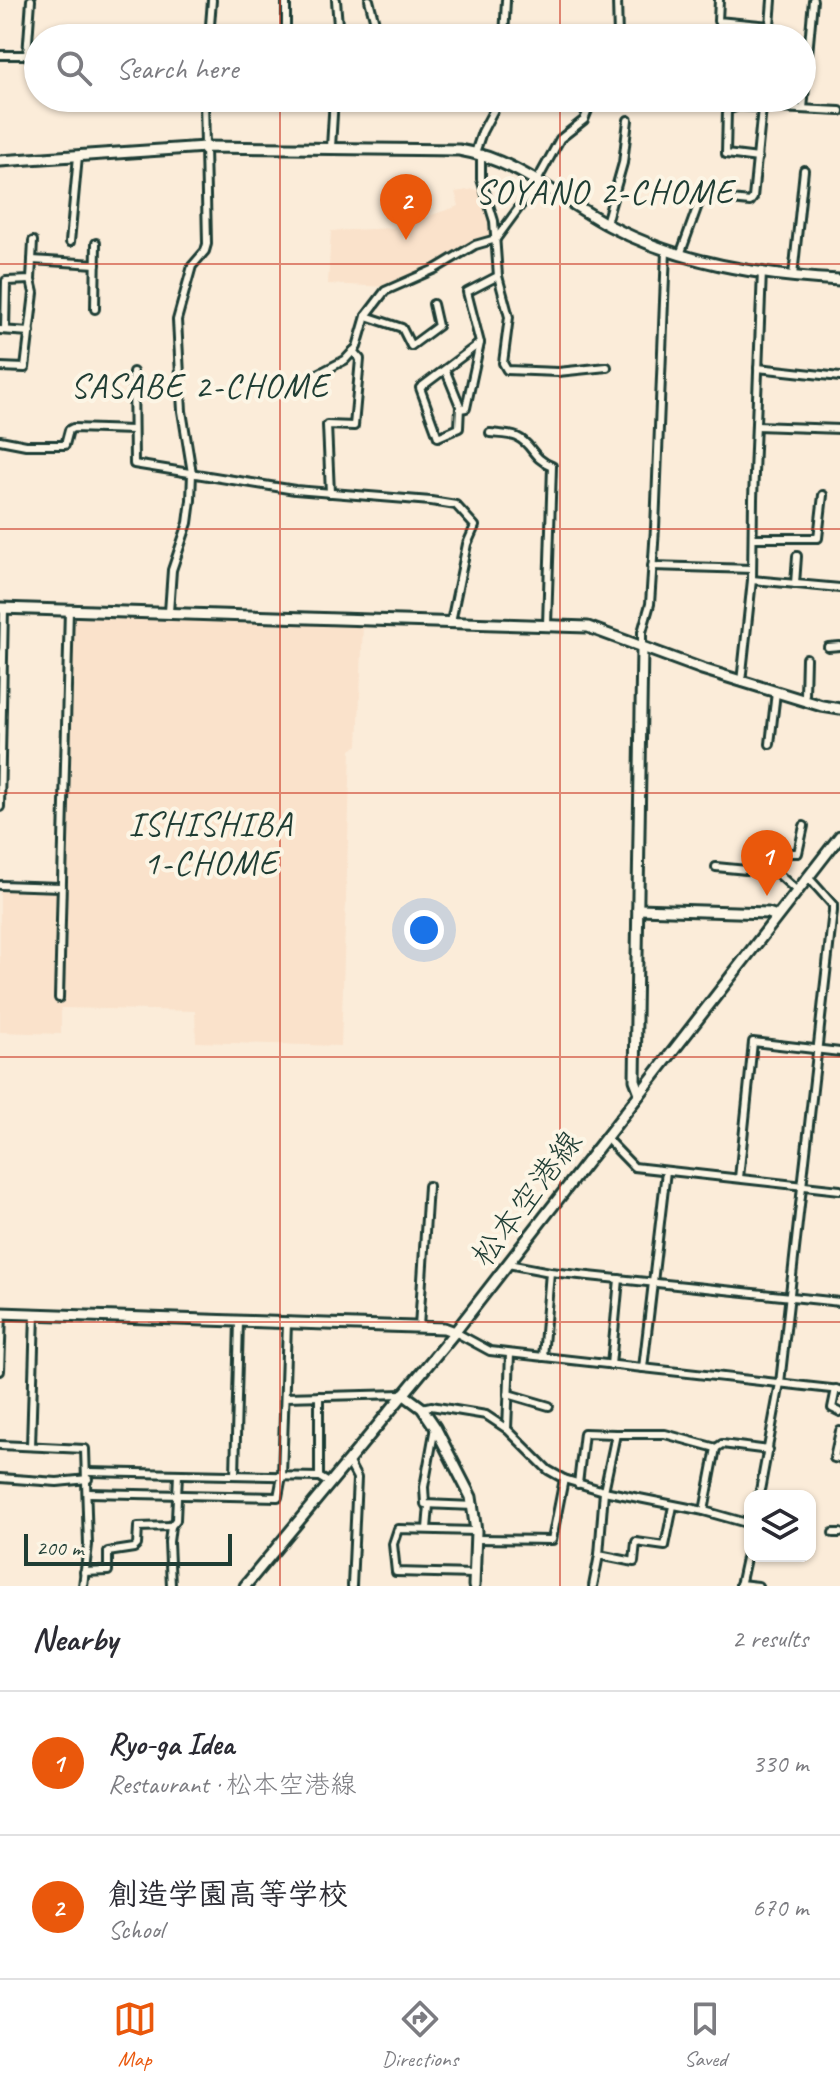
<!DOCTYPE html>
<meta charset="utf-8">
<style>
:root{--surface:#fff;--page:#f7f7f7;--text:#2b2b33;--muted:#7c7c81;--line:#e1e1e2;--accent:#ea580c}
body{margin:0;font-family:Caveat,"Klee One",sans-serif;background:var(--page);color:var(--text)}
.controls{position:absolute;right:24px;bottom:24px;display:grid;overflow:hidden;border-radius:16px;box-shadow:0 2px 6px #0004}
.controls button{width:72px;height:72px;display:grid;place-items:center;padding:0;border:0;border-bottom:2px solid var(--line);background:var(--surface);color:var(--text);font:40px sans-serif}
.scale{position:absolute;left:24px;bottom:20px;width:208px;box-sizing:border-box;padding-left:8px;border:4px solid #1f3d34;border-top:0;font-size:22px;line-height:28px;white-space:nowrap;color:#1f3d34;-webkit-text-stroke:6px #fcf5e5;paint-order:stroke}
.you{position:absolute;left:424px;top:930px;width:28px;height:28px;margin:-20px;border:6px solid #fff;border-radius:50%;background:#1a73e8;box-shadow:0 0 0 12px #1a73e833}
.badge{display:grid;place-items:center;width:52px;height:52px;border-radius:50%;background:var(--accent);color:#fff;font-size:26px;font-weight:700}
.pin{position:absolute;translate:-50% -66px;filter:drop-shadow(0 2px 4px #0008)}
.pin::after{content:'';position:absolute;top:42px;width:28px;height:24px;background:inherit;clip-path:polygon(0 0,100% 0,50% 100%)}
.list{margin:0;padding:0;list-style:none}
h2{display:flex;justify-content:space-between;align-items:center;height:104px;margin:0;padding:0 32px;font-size:34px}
h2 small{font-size:26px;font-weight:400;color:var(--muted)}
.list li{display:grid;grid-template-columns:52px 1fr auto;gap:24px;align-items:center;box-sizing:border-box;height:144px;padding:0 32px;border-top:2px solid var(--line)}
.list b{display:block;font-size:30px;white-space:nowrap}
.list p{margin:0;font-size:26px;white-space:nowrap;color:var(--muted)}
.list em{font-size:26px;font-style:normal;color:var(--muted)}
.icon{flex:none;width:44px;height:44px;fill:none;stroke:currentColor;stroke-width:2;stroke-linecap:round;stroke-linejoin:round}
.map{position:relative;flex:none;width:840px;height:1586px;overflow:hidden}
.search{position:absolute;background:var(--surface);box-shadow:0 2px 6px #0004;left:24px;right:24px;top:24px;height:88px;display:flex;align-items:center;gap:20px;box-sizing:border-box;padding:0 28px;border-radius:44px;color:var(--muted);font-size:30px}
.sheet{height:392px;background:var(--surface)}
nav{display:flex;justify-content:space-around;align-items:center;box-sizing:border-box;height:112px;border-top:2px solid var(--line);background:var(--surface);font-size:22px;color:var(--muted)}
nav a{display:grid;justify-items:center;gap:4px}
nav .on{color:var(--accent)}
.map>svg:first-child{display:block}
</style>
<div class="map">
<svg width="840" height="1586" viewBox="0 0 840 1586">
<rect width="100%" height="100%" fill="#fbecd9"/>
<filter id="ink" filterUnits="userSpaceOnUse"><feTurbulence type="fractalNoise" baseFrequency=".0125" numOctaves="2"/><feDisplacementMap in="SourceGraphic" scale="16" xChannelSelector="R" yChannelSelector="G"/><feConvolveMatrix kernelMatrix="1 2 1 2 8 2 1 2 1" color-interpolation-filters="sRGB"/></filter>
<g filter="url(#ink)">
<!-- built -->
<g fill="#fae2cb">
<polygon points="474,189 481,191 491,224 491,237 473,243 420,274 388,287 328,284 331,231 392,228 459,206 455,192"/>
<polygon points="71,614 363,624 358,745 351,750 341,1046 196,1042 195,1011 61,1008 61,1034 0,1032 0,891 63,890"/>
</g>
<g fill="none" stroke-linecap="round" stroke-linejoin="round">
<!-- street casing -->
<g stroke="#1f3d34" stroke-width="12">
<g id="street">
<polyline points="286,0 286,32 300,33"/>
<polyline points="336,0 339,38"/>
<polyline points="369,0 379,38"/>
<polyline points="617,0 618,38"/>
<polyline points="719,0 718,21 770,26"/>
<polyline points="209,38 212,0"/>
<polyline points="504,38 506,0"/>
<polyline points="769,38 772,0"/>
<polyline points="0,55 38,55"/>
<polyline points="27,56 31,0"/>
<polyline points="333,107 350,98"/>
<polyline points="803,109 813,0"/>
<polyline points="331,147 334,98"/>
<polyline points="475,153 482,132 500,98"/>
<polyline points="481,154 481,179 494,221 498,276 509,317 503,363 507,370 558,372 607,367"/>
<polyline points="758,158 726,154 727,110 738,106 840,111"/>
<polyline points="606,223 623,163 628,120"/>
<polyline points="70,242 78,156"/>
<polyline points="680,255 701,197 750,202 753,198 763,98"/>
<polyline points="32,260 96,264"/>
<polyline points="793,276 804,170"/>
<polyline points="95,309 96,243"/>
<polyline points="366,316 402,328 411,346 438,326 433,304"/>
<polyline points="0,330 30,332"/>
<polyline points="5,330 6,281 31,280 33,241"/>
<polyline points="0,367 25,368 34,293 31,280"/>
<polyline points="758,368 840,377"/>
<polyline points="445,369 460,406 459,428 438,437 420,388 480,343 467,292 498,276"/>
<polyline points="133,372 134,464 295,490 431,501 456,505 475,526 467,544 451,622"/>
<polyline points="308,379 345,360 357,347 366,316 385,291 435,269 475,245 496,239 532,190 560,139 584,120 593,98"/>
<polyline points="460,409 466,408 480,343"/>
<polyline points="756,426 840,429"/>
<path d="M490,433c9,1 19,1 27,4 16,7 14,21 35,29l-5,159"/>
<polyline points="0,440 26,445 65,445 69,430 73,428 133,430"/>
<polyline points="330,493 327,425 354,426 360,359 353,351"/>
<polyline points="753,538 818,538 823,495"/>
<polyline points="652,566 752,569"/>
<polyline points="752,580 840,588"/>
<polyline points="795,584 797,556"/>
<polyline points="169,612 172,570 188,523 191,500 192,473 182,411 177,320 192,266 205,251 207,244 204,98"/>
<polyline points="828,647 840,646"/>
<polyline points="642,648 642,632 650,604 655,528 666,251"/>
<polyline points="741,682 752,580 753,499 762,271"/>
<polyline points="805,695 806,658"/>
<polyline points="770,744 776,692"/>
<polyline points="0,807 4,608"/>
<polyline points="716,867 777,873 797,891"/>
<polyline points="769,872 769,865 776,853 798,853 804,826"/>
<polyline points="0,885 61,887"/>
<polyline points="59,998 69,609"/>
<polyline points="605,1137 634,1167 840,1190"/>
<polyline points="739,1178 753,1042 840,1052"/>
<polyline points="508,1264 550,1272 840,1302"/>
<polyline points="419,1327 428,1186"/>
<polyline points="455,1332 490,1351 840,1390"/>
<polyline points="543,1357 550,1272"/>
<polyline points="611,1365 619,1279"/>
<polyline points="643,1368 666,1171"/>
<polyline points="0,1371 2,1313"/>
<polyline points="836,1389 832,1408 840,1412"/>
<polyline points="508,1394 549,1406"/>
<polyline points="319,1396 319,1477"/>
<polyline points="285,1397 403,1394"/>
<polyline points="422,1408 431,1406 486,1415 507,1429 548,1470 564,1479 604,1491 704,1511 750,1524"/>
<polyline points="435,1427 424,1487 425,1504 474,1506"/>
<polyline points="507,1429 510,1354"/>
<polyline points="840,1431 834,1458 840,1459"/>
<polyline points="0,1445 85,1449 88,1545 83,1586"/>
<polyline points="31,1446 35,1314"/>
<polyline points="348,1461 357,1478 352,1586"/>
<polyline points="88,1472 319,1477 329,1483"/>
<polyline points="235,1475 239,1321"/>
<polyline points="0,1478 57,1482 88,1479"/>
<polyline points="578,1484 584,1433 616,1434"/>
<polyline points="88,1493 278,1497 282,1476 287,1323"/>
<polyline points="759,1496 780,1383 833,911 833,905 808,877"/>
<polyline points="673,1506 665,1546 636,1542 634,1562 599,1555 604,1491 616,1434 665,1434 716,1448 722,1444 769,1450"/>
<polyline points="704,1511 716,1448"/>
<polyline points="427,1529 429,1505"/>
<polyline points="833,1533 840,1533"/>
<polyline points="476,1539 552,1540 564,1479"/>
<polyline points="84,1572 108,1571 108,1552 134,1548 137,1545 138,1527 171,1526"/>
<polyline points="474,1574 396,1572 393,1544 398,1529 476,1531"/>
<polyline points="740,1584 758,1586"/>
<polyline points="171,1586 169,1542 171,1526 176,1520 178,1474"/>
<polyline points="593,1586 599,1555"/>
<polyline points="740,1586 750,1540"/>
</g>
</g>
<!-- secondary casing -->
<g stroke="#1f3d34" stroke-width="15">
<g id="secondary">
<path d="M0,161l205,-14 254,3c57,9 101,49 151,76 70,37 151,50 230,54"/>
<polyline points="0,608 588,627 702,669 822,706 840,709"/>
<polyline points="638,909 768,913 777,916"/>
<polyline points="640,1093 635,1080 642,648"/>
<polyline points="0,1313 444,1328 455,1332"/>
<polyline points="403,1394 422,1408 435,1427 471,1497 476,1531 474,1586"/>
<polyline points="245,1586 455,1332 840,836"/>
</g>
</g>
<!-- street -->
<use href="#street" stroke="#fcf5e5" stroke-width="6"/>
<!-- secondary -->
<use href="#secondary" stroke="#fcf5e5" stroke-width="9"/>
</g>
</g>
<!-- grid -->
<path fill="none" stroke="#c8321e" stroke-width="2" stroke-opacity="0.55" d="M280,0v38M560,0v38M280,98v1488M560,98v1488M0,264h840M0,529h840M0,793h840M0,1057h840M0,1322h840"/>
<g text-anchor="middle" stroke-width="8" stroke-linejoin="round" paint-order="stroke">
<!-- street labels -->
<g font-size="32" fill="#1f3d34" stroke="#fcf5e5">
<text transform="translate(526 1198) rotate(-53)" y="11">松本空港線</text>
</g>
<!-- neighbourhood labels -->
<g font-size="34" letter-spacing="2" fill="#1f3d34" stroke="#fcf5e5">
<text x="605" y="203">SOYANO 2-CHOME</text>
<text x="200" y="397">SASABE 2-CHOME</text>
<text x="211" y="835">ISHISHIBA<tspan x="211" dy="39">1-CHOME</tspan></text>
</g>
</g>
</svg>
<div class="controls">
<button><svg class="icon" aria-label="layers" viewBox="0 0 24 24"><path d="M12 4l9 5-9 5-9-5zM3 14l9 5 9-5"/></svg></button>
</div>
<div class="scale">200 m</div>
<div class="you"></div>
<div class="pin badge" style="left:767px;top:896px">1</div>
<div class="pin badge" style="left:406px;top:240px">2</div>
<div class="search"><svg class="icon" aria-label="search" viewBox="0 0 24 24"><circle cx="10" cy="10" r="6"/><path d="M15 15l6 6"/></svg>Search here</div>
</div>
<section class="sheet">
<h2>Nearby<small>2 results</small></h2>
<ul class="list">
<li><span class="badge">1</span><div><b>Ryo-ga Idea</b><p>Restaurant · 松本空港線</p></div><em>330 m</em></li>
<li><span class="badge">2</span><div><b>創造学園高等学校</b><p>School</p></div><em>670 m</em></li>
</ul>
</section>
<nav>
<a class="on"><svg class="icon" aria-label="map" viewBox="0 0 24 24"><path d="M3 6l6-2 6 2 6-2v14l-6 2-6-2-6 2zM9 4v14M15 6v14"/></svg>Map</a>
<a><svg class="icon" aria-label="directions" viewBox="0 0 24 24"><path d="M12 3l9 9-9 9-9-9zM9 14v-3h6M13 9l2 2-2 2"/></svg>Directions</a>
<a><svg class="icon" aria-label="saved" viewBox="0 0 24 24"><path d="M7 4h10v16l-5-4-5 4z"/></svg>Saved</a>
</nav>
